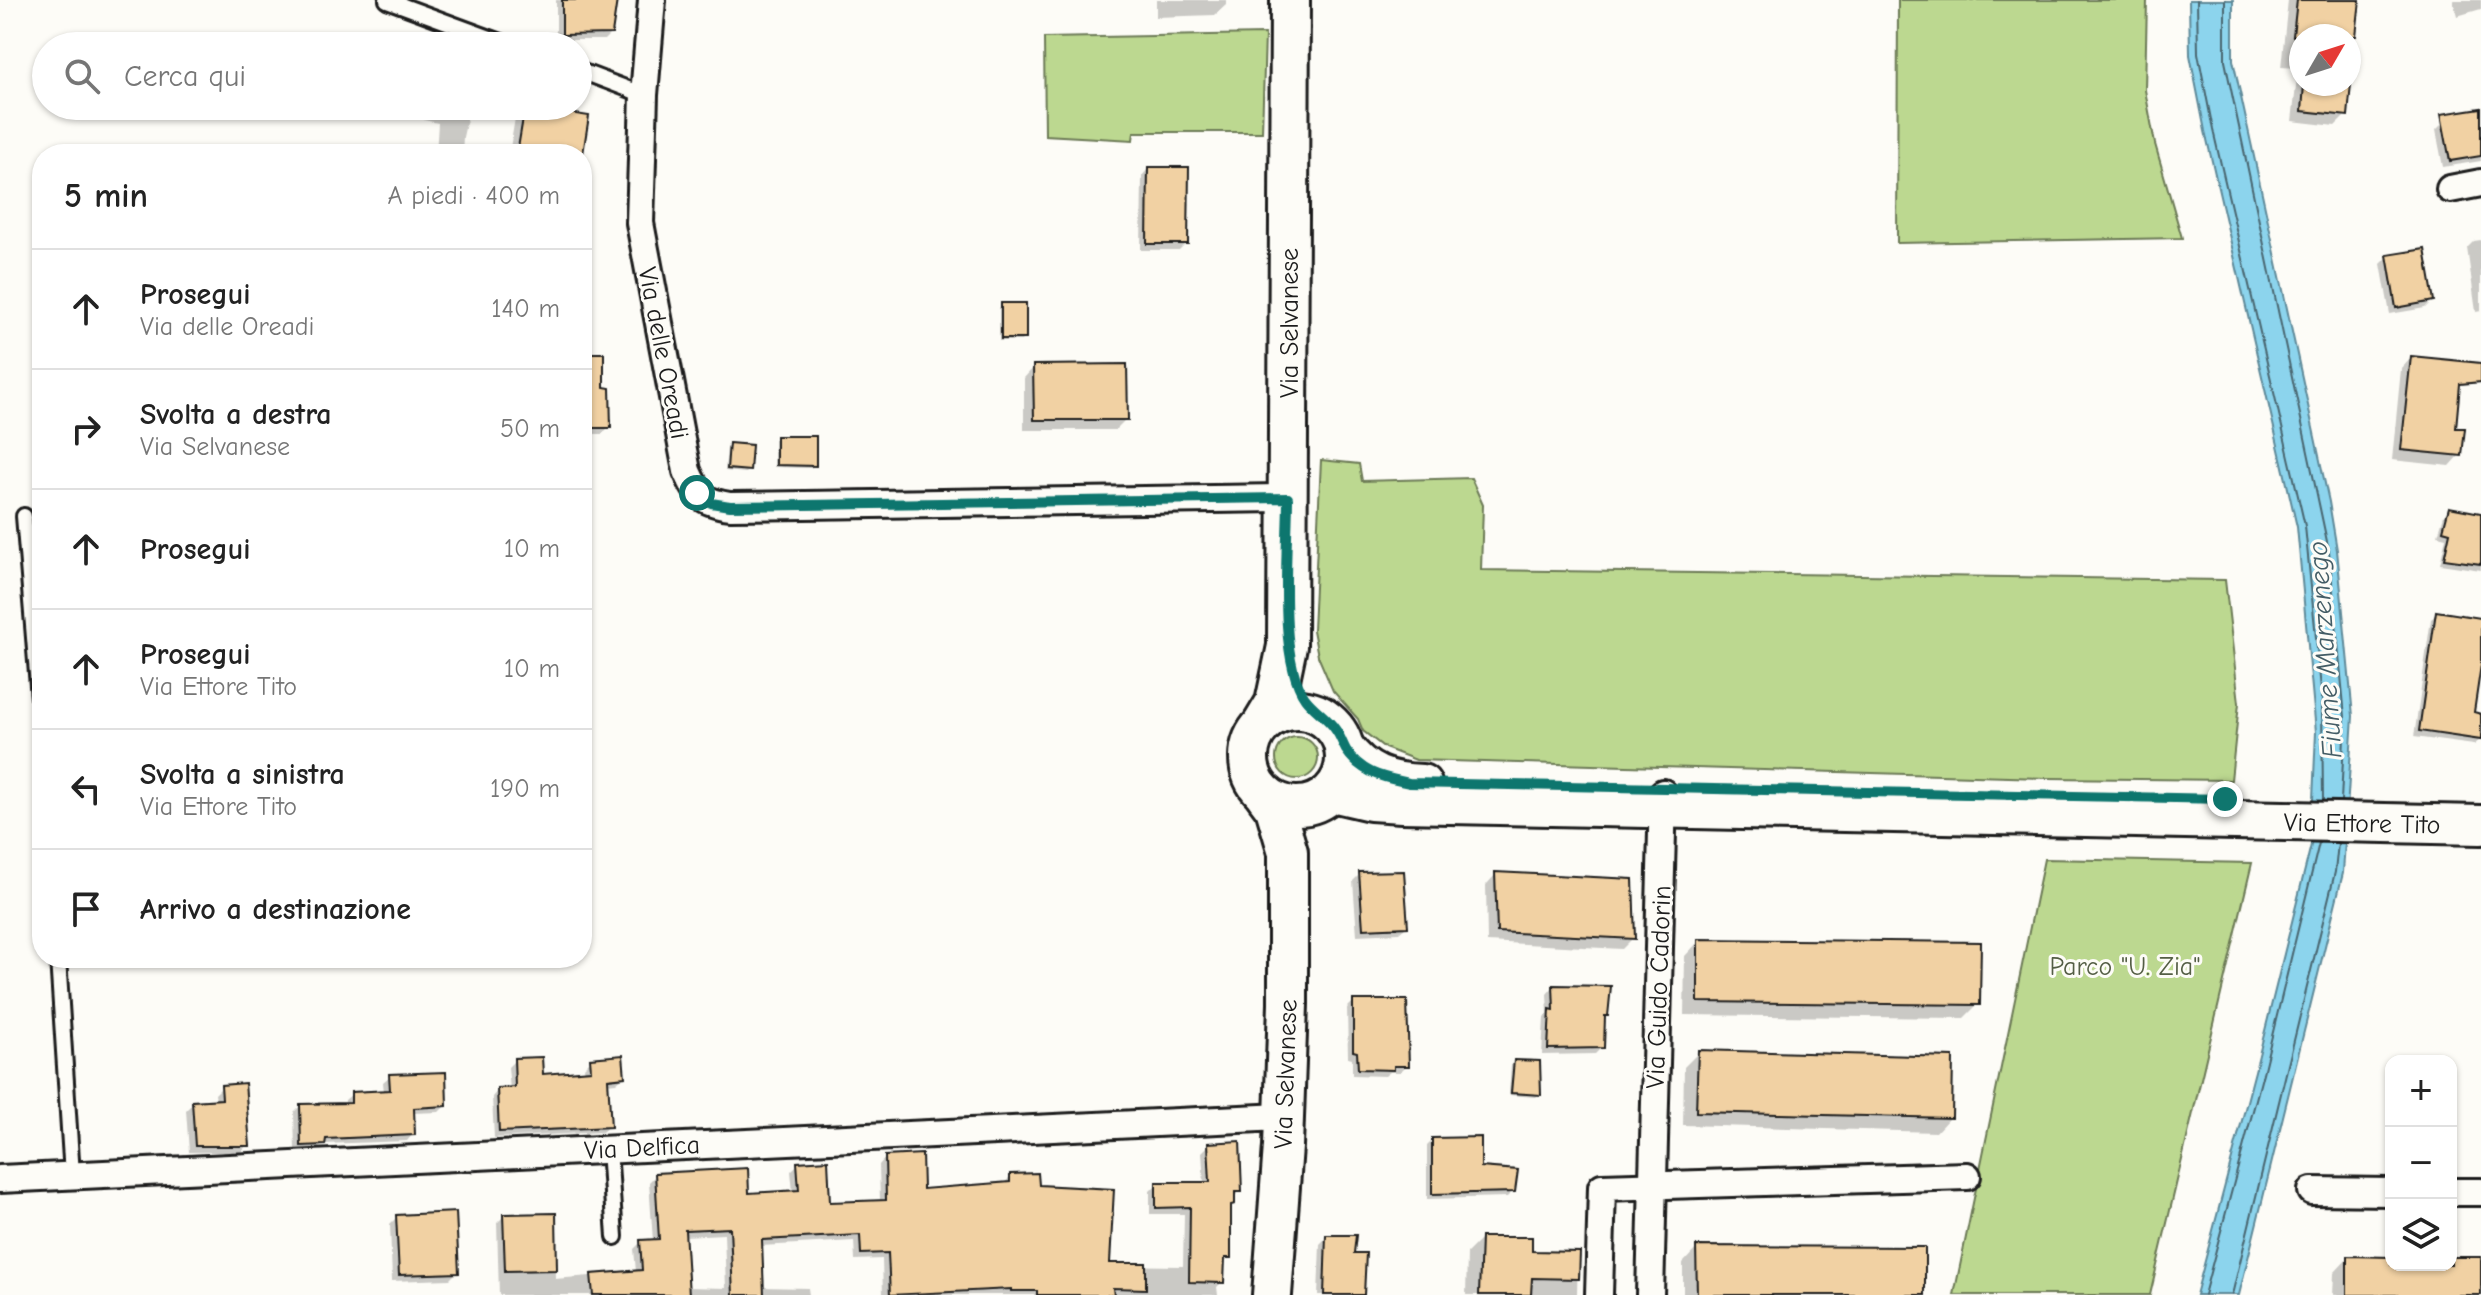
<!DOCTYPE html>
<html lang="it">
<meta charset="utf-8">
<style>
:root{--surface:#fff;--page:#f2f2f2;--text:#222;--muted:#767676;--line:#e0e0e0}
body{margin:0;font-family:"Comic Neue",sans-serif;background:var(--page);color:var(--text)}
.controls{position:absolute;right:24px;bottom:24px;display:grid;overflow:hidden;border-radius:16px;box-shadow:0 2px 6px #0004}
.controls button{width:72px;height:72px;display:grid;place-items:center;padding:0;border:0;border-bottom:2px solid var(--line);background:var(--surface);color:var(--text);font:40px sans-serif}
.compass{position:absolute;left:2289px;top:24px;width:72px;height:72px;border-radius:50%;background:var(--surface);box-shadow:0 2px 6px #0004;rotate:51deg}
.stop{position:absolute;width:24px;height:24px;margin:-18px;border:6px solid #0f766e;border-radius:50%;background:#fff}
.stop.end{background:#0f766e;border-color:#fff;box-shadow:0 2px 8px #0008}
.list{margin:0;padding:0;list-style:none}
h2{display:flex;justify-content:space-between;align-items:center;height:104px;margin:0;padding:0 32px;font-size:34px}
h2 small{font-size:26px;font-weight:400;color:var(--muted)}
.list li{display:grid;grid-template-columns:52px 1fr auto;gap:24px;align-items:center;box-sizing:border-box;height:120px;padding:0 32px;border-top:2px solid var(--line)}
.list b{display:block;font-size:30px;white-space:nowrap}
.list p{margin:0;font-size:26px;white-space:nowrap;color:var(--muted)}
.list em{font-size:26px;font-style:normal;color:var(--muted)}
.icon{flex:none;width:44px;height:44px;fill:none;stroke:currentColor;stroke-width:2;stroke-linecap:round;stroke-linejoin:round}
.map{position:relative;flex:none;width:2481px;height:1295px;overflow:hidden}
.search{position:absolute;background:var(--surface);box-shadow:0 2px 6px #0004;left:32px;top:32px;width:560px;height:88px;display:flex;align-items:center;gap:20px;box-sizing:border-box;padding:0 28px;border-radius:44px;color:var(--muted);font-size:30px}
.panel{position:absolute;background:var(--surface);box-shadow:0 2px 6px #0004;left:32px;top:144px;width:560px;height:824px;border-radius:32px}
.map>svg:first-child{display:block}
</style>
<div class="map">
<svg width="2481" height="1295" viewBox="0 0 2481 1295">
<rect width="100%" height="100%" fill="#fdfcf7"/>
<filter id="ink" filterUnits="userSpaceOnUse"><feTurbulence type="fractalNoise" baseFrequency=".0125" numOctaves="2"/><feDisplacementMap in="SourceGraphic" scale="16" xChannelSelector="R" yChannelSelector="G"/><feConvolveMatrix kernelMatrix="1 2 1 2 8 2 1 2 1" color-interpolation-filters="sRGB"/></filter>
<g filter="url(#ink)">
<!-- green -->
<g fill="#bcd890" stroke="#6c7a56" stroke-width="2">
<polygon points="1898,0 2147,0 2145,90 2155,144 2182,238 1897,243"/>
<polygon points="1265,34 1262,132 1134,132 1133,140 1045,135 1044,38"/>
<polygon points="1321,460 1359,464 1362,481 1471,478 1483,505 1481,570 2225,580 2239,703 2231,780 2047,778 1416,760 1385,748 1363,731 1358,719 1333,691 1318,656 1313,630"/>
<circle cx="1297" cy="758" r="21"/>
<polygon points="2044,859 2252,863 2150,1295 1954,1295"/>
</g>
<!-- water -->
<polygon fill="#8cd4ed" stroke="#5f8a99" stroke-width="2" points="2189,0 2233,0 2233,60 2329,502 2337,550 2353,716 2343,873 2239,1295 2196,1295 2255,1071 2311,845 2316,732 2297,527 2205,131 2190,55"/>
<!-- shadow -->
<g fill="#0003" fill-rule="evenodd">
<polygon points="556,0 615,0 611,33 604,40 556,40"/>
<polygon points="1156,0 1226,0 1226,5 1215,15 1156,17"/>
<path d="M2288,0h70l-12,115 -11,11 -43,-5 6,-53 -17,-1zM2301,36h48v48h-48z"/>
<polygon points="2453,0 2481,0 2481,9 2457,16"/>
<polygon points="427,106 470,106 463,137 462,154 436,154 438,123 424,120"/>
<polygon points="525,108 581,154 509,154 515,118"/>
<polygon points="2481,116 2481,161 2443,167 2436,130 2443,123"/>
<polygon points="1148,169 1186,243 1179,250 1141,250 1142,176"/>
<polygon points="2481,240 2481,311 2476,312 2467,248 2474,241"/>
<polygon points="2388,257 2432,301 2425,308 2390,314 2381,264"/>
<polygon points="1002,305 1024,338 1021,341 999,341 999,308"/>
<polygon points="582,355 609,427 602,434 582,434"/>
<polygon points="2411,358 2454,429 2460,455 2450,466 2392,460 2401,369"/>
<polygon points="1034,367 1126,419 1115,430 1024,430 1024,378"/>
<polygon points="777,438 814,465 811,468 774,467 774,440"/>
<polygon points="730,445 749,470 746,473 725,471 727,448"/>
<polygon points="2449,509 2481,515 2481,570 2440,564 2446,537 2438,535 2444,515"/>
<polygon points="2437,614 2481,620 2481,653 2471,713 2481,716 2481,728 2480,740 2474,745 2414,737 2431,619"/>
<polygon points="1360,874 1406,927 1399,933 1357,935 1353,881"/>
<polygon points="1496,874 1633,938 1622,949 1487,942 1486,885"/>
<polygon points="1699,941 1978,1004 1964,1018 1684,1015 1685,956"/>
<polygon points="1553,987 1606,1015 1603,1018 1602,1047 1595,1054 1542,1055 1544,1018 1548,1014 1547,994"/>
<polygon points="1353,1002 1407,1065 1400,1072 1390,1072 1385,1076 1352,1075 1352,1058 1348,1057 1347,1008"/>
<polygon points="1699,1052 1950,1117 1936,1132 1683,1125 1684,1067"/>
<polygon points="515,1060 541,1076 585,1073 584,1067 591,1060 623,1077 616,1083 606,1084 609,1126 602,1132 494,1138 492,1097 498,1090 510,1090 508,1067"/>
<polygon points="1514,1062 1539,1094 1536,1097 1509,1095 1511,1065"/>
<polygon points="390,1076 445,1106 439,1112 412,1113 413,1134 407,1141 323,1144 317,1150 295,1151 294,1112 300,1106 345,1105 345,1100 352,1094 384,1093 383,1082"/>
<polygon points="222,1087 247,1145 241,1152 189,1152 186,1110 193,1103 216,1101 215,1094"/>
<polygon points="1433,1140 1479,1169 1513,1191 1507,1197 1427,1199 1427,1146"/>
<path d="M1209,1145l31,46 -7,7v6l-4,3v50l-7,7v18l-5,5 1,8h-335l-1,-36 -27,1 -1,-19 -94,5 1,41 47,1 1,7h-310l-2,-72 7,-7 50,-1 1,64 81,-7 -2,-23 7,-7h12l-4,-60 7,-7 91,20 46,-3 -2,-21 7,-7 30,40 52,-2 -1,-37 6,-7 36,33 83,-6 6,-9 27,11 71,78 75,1 1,-52h-34v-23l7,-7h47l-2,-32zM724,1234l2,54 -39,-1 -3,-51z"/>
<polygon points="397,1217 457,1272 450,1279 392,1281 390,1224"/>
<polygon points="1327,1237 1352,1255 1362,1295 1318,1295 1320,1244"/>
<polygon points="1481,1239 1530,1253 1578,1254 1577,1295 1466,1295 1467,1253"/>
<polygon points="1697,1248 1923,1295 1683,1295 1683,1263"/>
<polygon points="2348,1258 2391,1259 2391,1265 2451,1265 2451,1259 2481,1259 2481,1295 2333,1295 2334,1273"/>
</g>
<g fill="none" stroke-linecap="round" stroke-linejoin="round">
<!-- shore -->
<g stroke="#496670" stroke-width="2">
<polyline points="2197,0 2198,53 2213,130 2305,526 2322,699 2323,801"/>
<polyline points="2225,0 2225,61 2329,551 2345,717 2341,801"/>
<polyline points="2204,1295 2263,1073 2319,843"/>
<polyline points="2232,1295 2335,872 2338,843"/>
</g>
</g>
<!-- building -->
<g fill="#f1d1a3" stroke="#1c1c1c" stroke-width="2">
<polygon points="562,0 617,0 612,34 562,35"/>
<polygon points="2297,0 2360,0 2356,36 2293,36"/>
<polygon points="2304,84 2351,84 2348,116 2302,111"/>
<polygon points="525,106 589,116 583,154 517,154"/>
<polygon points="2481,108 2481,156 2450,161 2441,114"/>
<polygon points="1148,167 1189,167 1188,244 1147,244"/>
<polygon points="2425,249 2434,301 2396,308 2387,255"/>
<rect x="1001" y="303" width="25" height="36"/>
<polygon points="582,353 604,353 604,387 610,388 611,428 582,428"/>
<polygon points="2411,356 2481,363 2481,382 2460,384 2456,428 2465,428 2462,456 2401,450"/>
<polygon points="1127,364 1128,420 1034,420 1033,365"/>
<polygon points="776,436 816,436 816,466 776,465"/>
<polygon points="729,443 752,445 750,471 727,469"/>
<polygon points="2449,507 2481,513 2481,564 2444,559 2450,532 2443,530"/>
<polygon points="2436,611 2481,618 2481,665 2474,712 2481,714 2481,740 2419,731"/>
<polygon points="1404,871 1408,927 1363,929 1359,872"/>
<polygon points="1495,872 1633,879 1635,939 1497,932"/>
<polygon points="1698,939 1981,942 1980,1005 1698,1002"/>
<polygon points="1553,985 1611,986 1608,1016 1605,1016 1604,1048 1548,1049 1550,1009 1554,1010"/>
<polygon points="1353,1000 1407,1000 1409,1066 1394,1066 1394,1070 1358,1069 1357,1052 1353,1051"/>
<polygon points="1698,1050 1953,1057 1952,1118 1696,1112"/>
<polygon points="623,1055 625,1077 608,1079 611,1127 499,1132 497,1088 515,1087 514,1058 542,1057 543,1074 591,1070 590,1058"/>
<polygon points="1514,1060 1540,1061 1541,1095 1511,1093"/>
<polygon points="446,1072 447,1106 414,1108 415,1135 326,1139 325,1145 301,1146 300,1104 351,1103 351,1092 390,1090 389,1074"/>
<polygon points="245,1083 250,1146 195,1146 192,1101 222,1099 221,1085"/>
<polygon points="1481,1137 1481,1167 1518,1170 1515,1192 1432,1194 1432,1138"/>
<polygon points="1240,1141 1242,1192 1235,1192 1235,1204 1231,1205 1231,1258 1225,1258 1224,1283 1189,1282 1190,1207 1156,1208 1156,1182 1210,1182 1208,1143"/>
<polygon points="922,1154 923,1189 1010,1182 1010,1174 1038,1173 1039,1185 1114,1189 1110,1263 1146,1263 1146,1289 1113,1288 1114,1295 1037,1295 1037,1291 1011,1291 1011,1289 890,1295 888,1253 861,1254 860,1235 762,1240 764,1295 733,1295 730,1228 685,1230 689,1295 593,1295 591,1274 642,1270 640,1240 659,1239 655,1173 748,1168 749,1193 799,1190 797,1162 828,1160 830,1202 886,1200 885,1156"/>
<polygon points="456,1212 459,1273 399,1275 396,1215"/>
<polygon points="556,1213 557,1270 505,1271 503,1214"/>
<polygon points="1326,1235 1356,1235 1354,1253 1366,1253 1364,1295 1324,1295"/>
<polygon points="1481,1237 1532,1237 1532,1251 1580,1252 1579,1279 1532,1278 1531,1295 1479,1295"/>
<polygon points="1696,1246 1925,1247 1925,1295 1697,1295"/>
<polygon points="2347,1256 2391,1257 2391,1265 2451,1265 2451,1257 2481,1257 2481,1295 2347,1295"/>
</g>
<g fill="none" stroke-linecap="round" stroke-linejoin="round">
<!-- lane casing -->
<g stroke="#1c1c1c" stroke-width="20">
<g id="lane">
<polyline points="387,0 512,46"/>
<polyline points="578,70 644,95"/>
<polyline points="24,516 42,735"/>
<polyline points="58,958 72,1175"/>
<polyline points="609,1149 615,1237"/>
</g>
</g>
<!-- street casing -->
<g stroke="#1c1c1c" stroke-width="32">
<g id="street">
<path d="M652,0l-8,95 -4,128 47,248c11,25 15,31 43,35l558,-8"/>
<polyline points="2450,189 2481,183"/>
<polyline points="0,1179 1283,1117"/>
<polyline points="2312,1191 2391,1192"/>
<polyline points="2451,1192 2481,1192"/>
<polyline points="1599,1295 1602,1187 1967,1176"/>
<polyline points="1650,1295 1663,793"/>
</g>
</g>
<!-- secondary casing -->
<g stroke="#1c1c1c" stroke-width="44">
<g id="secondary">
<circle cx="1297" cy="758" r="48"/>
<polyline points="1263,723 1275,703 1287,646 1290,0"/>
<path d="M1344,747c20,28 45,36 78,37"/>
<polyline points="1332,792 1371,801 1402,803 2481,825"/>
<polyline points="1266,796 1275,808 1288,852 1288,1004 1283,1146 1272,1295"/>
</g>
</g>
<!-- lane -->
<use href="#lane" stroke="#fdfcf7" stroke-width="14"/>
<!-- street -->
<use href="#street" stroke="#fdfcf7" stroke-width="26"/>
<!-- secondary -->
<use href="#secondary" stroke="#fdfcf7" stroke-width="38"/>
</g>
</g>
<g fill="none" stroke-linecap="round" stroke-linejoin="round" filter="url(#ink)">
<!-- route -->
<path stroke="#0f766e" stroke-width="10" d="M697,493l14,10 19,3 558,-8c0,50 -11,160 17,200 9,12 22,19 30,31 5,6 7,14 11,21 16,24 37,27 63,33l816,16"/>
</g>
<g text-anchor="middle" stroke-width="6" stroke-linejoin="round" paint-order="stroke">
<!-- street labels -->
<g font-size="26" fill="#1c1c1c" stroke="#fdfcf7">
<text transform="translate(1289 323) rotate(-90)" y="9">Via Selvanese</text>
<text transform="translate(664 353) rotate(79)" y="9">Via delle Oreadi</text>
<text transform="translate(2362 823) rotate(1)" y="9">Via Ettore Tito</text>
<text transform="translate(1658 987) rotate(-88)" y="9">Via Guido Cadorin</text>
<text transform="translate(1285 1074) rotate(-88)" y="9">Via Selvanese</text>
<text transform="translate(642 1147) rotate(-3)" y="9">Via Delfica</text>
</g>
<!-- park labels -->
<g font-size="26" fill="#545e45" stroke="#fdfcf7">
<text x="2125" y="975">Parco "U. Zia"</text>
</g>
<!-- water labels -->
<g font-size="28" font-style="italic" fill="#435c65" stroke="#fdfcf7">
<text transform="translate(2324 650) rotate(-94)" y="10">Fiume Marzenego</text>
</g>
</g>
</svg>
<div class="controls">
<button>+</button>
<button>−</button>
<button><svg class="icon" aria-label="layers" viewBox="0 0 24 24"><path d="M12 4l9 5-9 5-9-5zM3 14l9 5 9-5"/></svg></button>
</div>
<svg class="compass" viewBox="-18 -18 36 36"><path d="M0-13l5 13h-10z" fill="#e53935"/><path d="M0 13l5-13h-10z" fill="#767676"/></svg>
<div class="stop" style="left:697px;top:493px"></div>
<div class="stop end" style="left:2225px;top:799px"></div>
<div class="search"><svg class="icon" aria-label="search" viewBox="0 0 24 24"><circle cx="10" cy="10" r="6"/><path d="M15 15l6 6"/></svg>Cerca qui</div>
<section class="panel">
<h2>5 min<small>A piedi · 400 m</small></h2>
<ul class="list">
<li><svg class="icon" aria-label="ahead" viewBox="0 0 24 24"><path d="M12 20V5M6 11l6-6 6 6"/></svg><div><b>Prosegui</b><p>Via delle Oreadi</p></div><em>140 m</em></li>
<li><svg class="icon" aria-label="right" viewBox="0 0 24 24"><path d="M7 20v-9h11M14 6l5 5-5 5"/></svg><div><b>Svolta a destra</b><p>Via Selvanese</p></div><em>50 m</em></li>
<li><svg class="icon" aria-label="ahead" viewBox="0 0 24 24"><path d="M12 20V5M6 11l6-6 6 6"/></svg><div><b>Prosegui</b></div><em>10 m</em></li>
<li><svg class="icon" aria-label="ahead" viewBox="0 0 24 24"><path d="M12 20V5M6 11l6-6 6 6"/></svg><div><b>Prosegui</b><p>Via Ettore Tito</p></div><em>10 m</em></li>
<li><svg class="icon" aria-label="left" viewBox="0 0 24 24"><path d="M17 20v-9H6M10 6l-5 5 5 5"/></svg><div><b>Svolta a sinistra</b><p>Via Ettore Tito</p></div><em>190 m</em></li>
<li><svg class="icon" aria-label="arrive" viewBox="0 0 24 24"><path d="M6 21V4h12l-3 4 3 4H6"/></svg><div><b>Arrivo a destinazione</b></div></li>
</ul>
</section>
</div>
